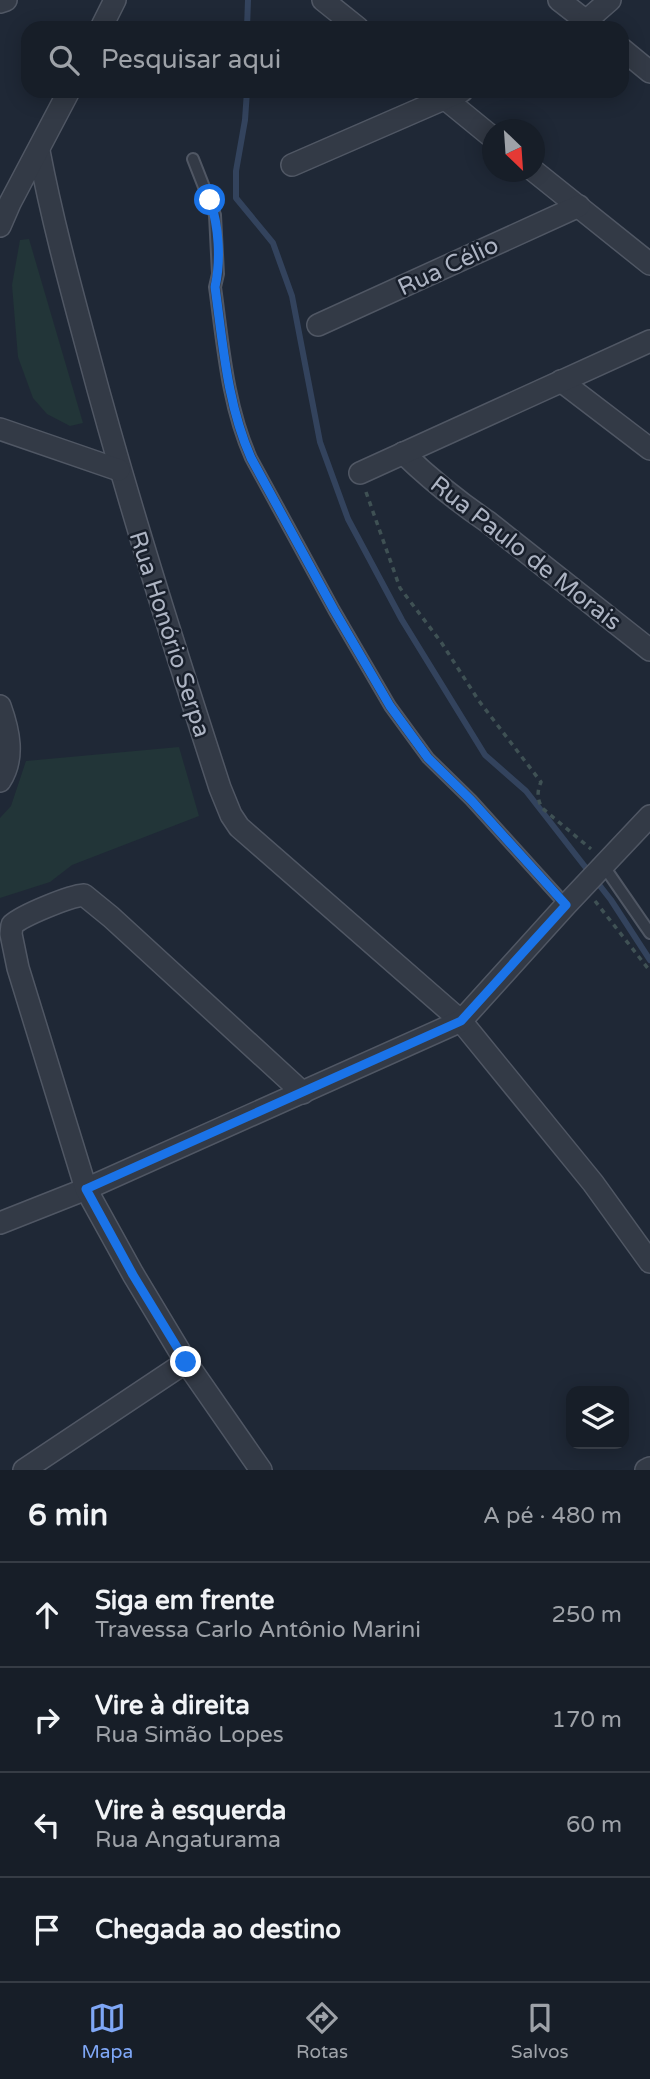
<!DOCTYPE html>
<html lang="pt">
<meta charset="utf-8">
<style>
:root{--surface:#171e28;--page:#242b34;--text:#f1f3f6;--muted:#9ea2a8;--line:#363c45;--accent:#7fa7f6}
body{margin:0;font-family:"Varela Round",sans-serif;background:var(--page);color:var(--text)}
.controls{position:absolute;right:21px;bottom:21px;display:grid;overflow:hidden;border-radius:14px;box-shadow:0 4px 18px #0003}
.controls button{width:63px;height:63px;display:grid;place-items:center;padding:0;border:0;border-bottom:2px solid var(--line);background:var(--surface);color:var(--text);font:35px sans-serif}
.compass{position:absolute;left:482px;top:119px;width:63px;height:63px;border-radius:50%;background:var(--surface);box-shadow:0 4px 18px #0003;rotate:155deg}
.stop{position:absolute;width:21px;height:21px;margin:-16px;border:5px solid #1a73e8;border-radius:50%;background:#fff}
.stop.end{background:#1a73e8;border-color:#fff;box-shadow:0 2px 7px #0008}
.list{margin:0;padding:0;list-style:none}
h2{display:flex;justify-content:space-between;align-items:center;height:91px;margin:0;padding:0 28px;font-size:30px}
h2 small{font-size:23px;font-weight:400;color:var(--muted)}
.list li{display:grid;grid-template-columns:46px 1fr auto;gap:21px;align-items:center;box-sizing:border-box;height:105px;padding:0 28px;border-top:2px solid var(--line)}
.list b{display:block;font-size:26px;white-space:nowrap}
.list p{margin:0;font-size:23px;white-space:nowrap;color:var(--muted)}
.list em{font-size:23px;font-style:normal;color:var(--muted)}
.icon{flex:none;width:38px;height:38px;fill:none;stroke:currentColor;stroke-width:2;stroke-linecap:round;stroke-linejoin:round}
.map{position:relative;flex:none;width:650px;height:1470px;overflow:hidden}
.search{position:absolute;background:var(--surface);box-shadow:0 4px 18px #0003;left:21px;right:21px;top:21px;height:77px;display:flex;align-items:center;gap:18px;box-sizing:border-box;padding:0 24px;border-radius:21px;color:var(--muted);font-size:26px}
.sheet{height:511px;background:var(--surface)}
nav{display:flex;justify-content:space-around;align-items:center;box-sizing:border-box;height:98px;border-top:2px solid var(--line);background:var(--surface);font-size:19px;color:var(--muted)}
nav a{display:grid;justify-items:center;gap:4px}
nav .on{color:var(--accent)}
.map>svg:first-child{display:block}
</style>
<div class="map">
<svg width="650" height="1470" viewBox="0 0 650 1470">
<rect width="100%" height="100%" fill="#1f2836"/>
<!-- green -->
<g fill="#223538">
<polygon points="29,239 83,423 70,426 47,414 33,398 18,357 12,285 20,240"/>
<polygon points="179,747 199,816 72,865 50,882 0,898 0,818 11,806 26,761"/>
</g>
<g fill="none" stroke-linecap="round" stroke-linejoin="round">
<!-- stream -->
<g stroke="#33435d" stroke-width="6">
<polyline points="247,28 248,0"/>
<polyline points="247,91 245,120 236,171 236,198 273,243 292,296 320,442 348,519 402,620 485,755 526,791 611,900 650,960"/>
</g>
<!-- lane casing -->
<g stroke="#505764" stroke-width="14">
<g id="lane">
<path d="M193,159l22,56 3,59 -3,13c8,57 12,117 36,171l83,152 56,96 38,52 43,42 95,105"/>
<polyline points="603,865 650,933"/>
</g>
</g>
<!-- street casing -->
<g stroke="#505764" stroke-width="24">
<g id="street">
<polyline points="323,0 358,28"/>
<polyline points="559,0 595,28"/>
<polyline points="0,2 6,0"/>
<polyline points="101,28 115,0"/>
<polyline points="578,28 610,0"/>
<polyline points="622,49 650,72"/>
<polyline points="437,92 492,137"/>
<path d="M39,151c13,68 31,134 49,201 39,147 85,291 132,436l11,27 8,12 222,194 132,162 57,79"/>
<polyline points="292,165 462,91"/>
<polyline points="534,171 650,264"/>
<polyline points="0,226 10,203 69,91"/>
<polyline points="318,325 579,206"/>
<polyline points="561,381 650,449"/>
<polyline points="0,429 119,470"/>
<path d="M403,453c27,26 54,48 85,69l162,128"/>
<polyline points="360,473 650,341"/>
<path d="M0,706c9,25 15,52 0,75"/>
<polyline points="0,1223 86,1189 461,1021 566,905 650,816"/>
<polyline points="24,1470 186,1362"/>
<path d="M261,1470l-75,-108 -53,-88 -47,-85 -68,-221 -7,-34 1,-9c11,-10 58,-29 72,-30l27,22 192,176"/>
<polyline points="646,1470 650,1468"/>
</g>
</g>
<!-- path -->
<g stroke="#3f5154" stroke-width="3.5" stroke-dasharray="5 5" stroke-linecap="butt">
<path d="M366,492l34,96 41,54 38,59 62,81c-4,9 -4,17 1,26l49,41"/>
<polyline points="595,901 650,971"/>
</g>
<!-- lane -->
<use href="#lane" stroke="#333a46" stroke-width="10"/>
<!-- street -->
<use href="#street" stroke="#333a46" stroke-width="21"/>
</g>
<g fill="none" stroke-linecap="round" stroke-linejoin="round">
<!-- route -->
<path stroke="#1a73e8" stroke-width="9" d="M186,1362l-53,-87 -47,-86 375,-168 105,-116 -95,-105 -43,-42 -38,-52 -56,-96 -83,-152c-24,-54 -28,-114 -36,-171 6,-27 4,-60 -5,-87"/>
</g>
<g text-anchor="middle" stroke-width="5" stroke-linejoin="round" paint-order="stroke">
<!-- street labels -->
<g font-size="24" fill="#adb4c3" stroke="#181f2b">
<text transform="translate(448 266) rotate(-25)" y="8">Rua Célio</text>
<text transform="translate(526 553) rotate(38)" y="8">Rua Paulo de Morais</text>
<text transform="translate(170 634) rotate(72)" y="8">Rua Honório Serpa</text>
</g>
</g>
</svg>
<div class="controls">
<button><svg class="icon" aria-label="layers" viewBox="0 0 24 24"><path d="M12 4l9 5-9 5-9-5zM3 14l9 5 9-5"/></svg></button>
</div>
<svg class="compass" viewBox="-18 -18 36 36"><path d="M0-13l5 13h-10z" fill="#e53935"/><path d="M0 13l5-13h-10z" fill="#9ea2a8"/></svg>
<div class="stop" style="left:210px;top:200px"></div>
<div class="stop end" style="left:186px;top:1362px"></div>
<div class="search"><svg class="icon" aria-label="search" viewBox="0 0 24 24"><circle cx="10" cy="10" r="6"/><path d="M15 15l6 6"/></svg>Pesquisar aqui</div>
</div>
<section class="sheet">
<h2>6 min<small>A pé · 480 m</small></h2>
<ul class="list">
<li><svg class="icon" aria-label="ahead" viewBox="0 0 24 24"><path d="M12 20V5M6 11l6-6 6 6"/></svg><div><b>Siga em frente</b><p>Travessa Carlo Antônio Marini</p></div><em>250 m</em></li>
<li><svg class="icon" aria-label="right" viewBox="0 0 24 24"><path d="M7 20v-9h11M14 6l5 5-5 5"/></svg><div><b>Vire à direita</b><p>Rua Simão Lopes</p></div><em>170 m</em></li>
<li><svg class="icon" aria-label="left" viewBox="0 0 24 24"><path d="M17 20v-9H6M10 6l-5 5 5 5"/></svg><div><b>Vire à esquerda</b><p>Rua Angaturama</p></div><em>60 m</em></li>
<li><svg class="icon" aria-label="arrive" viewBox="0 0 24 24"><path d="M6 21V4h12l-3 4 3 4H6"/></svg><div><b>Chegada ao destino</b></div></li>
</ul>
</section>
<nav>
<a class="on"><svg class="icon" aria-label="map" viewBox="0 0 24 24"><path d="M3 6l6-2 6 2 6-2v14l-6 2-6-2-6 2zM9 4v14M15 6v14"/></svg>Mapa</a>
<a><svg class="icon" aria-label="directions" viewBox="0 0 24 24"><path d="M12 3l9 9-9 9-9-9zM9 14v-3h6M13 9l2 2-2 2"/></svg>Rotas</a>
<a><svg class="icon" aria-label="saved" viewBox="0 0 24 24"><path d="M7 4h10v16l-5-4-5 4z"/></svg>Salvos</a>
</nav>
